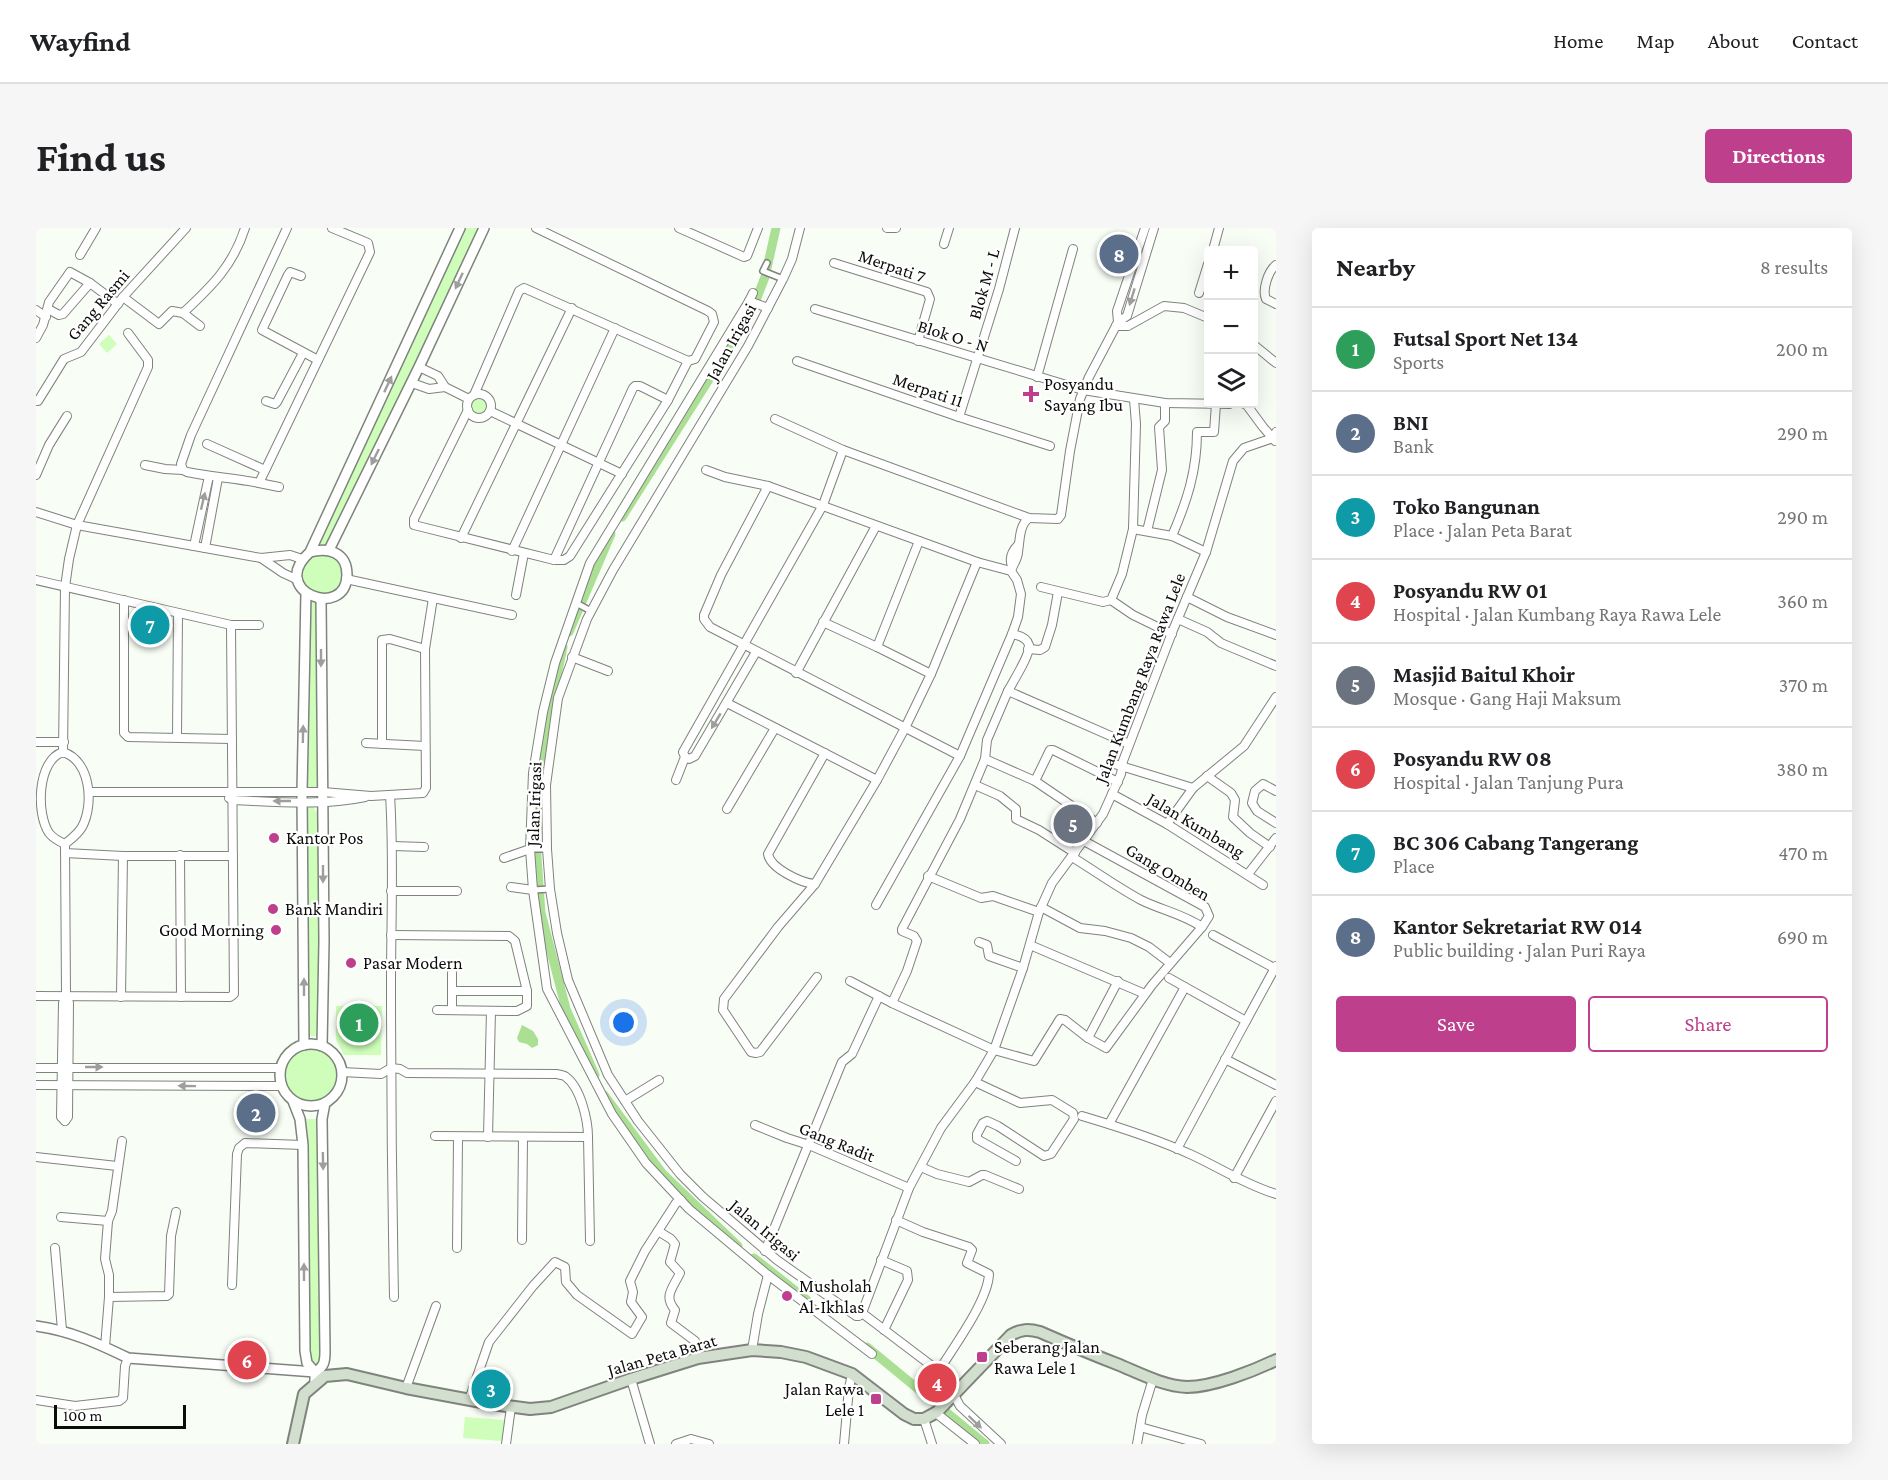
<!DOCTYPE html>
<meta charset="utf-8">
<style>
:root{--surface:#fff;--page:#f6f6f6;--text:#202124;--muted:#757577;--line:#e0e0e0;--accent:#be408d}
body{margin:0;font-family:"Crimson Pro",serif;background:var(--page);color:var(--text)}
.controls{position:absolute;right:18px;top:18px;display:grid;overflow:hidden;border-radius:6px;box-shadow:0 6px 24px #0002}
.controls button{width:54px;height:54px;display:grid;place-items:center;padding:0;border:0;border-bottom:2px solid var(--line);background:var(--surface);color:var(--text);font:30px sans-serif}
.scale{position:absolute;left:18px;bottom:15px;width:132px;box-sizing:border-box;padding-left:6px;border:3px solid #0c0d0b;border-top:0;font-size:16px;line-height:21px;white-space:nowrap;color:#0c0d0b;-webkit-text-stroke:4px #fff;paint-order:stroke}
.you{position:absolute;left:588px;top:795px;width:21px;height:21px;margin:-15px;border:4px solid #fff;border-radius:50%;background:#1a73e8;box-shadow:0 0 0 9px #1a73e833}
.badge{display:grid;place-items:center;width:39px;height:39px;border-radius:50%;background:var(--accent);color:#fff;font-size:20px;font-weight:700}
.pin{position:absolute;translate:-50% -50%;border:3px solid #fff;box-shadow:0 2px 6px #0006}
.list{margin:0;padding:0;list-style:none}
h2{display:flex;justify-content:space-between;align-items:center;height:78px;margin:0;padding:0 24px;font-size:26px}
h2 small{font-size:20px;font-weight:400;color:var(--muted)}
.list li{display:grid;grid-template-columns:39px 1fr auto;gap:18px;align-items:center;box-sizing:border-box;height:84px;padding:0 24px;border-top:2px solid var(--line)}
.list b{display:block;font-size:22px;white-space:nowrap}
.list p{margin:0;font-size:20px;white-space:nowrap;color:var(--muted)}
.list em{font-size:20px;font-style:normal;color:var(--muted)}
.actions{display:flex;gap:12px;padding:18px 24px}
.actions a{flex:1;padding:14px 0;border:2px solid var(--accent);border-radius:6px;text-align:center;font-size:21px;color:var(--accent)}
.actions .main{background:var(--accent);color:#fff}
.icon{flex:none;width:33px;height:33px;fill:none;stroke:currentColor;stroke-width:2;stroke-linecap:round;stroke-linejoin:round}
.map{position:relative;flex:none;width:1240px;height:1216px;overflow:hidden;border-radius:6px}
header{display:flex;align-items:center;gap:36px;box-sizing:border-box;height:84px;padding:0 30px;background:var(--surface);border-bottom:2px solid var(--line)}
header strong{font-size:28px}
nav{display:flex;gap:33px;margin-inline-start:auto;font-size:21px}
.intro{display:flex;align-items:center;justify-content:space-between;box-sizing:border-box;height:144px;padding:0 36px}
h1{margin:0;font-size:42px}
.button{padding:15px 27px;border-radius:6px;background:var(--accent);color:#fff;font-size:21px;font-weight:700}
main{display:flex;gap:36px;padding:0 36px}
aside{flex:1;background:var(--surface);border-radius:6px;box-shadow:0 6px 24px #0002}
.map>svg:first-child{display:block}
</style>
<header>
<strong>Wayfind</strong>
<nav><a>Home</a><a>Map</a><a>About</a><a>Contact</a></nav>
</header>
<div class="intro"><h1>Find us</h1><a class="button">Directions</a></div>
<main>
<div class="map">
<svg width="1240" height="1216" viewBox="0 0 1240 1216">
<rect width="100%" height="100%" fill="#f8fdf6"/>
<!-- green -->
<g fill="#cefeb9">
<polygon points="425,0 448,0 294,322 307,333 306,360 286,371 287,564 266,564 269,390 265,359 266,331"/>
<polygon points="73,107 81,116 71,125 63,116"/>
<circle cx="443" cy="178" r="12"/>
<polygon points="276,578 278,579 279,583 287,583 286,808 268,808 266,583 271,583 273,579"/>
<polygon points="300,778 346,778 345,827 308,827 300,812"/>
<circle cx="275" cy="847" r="31"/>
<polygon points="264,891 286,891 289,1123 279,1144 269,1123"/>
<polygon points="429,1189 469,1192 466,1213 427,1210"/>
</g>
<!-- water -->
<polygon fill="#abdf94" points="486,797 497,803 502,811 502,817 496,820 491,816 483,814 481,810"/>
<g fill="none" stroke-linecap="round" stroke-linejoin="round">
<!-- canal -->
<g stroke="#abdf94" stroke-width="9">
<polyline points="586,289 715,85 729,49 740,0"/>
<polyline points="533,404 575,306"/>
<polyline points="527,419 510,498 500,615 505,685 530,781 559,847"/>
<polyline points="568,867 626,945 702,1018"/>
<polyline points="718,1030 771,1072"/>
<polyline points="831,1119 949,1216"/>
</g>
<!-- pedestrian casing -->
<g stroke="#7f837d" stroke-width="8">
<g id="pedestrian">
<polyline points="731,35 727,43 747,51"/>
<polyline points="540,375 555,383"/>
<polyline points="494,621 511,621"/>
<polyline points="497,662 514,661"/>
</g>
</g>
<!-- minor casing -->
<g stroke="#7f837d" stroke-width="10">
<g id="minor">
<path d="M251,0l-96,207 -10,29 2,6 4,2c24,5 48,6 72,11l111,-231 -2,-9 -36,-15"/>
<polyline points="643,0 708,29 711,28 722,0"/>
<polyline points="764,0 756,31 747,51 712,118 577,342 551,391 522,470 510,557 511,621 514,661 521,705 532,752 572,847 602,893 644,946 667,969 741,1032 820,1088 823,1088 826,1085"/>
<polyline points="851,0 860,0"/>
<polyline points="908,16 913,0"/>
<polyline points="1177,22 1183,0"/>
<polyline points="44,27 60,0"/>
<polyline points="798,35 891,64 894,71 882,113"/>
<path d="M1240,37c-8,6 -14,25 -10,34l10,5"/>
<polyline points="265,48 254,44 252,47 226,102 282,132"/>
<polyline points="717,65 713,73 732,80"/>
<polyline points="1163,65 1172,36"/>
<path d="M87,69l36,27 13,-13 11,2c28,-26 50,-47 62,-85"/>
<polyline points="713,73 554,335 519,435 507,484 497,545 494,621 497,662 511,761 576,886 610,935 653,981 732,1047 836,1126"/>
<polyline points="12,81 23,87 27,86 54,55 82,76"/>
<polyline points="779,81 1047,162 1129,175 1194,176"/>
<polyline points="0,82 10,89"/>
<polyline points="147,85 164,98"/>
<polyline points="1082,94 1081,83 1109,0"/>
<polyline points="1080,98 1092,98 1128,78 1148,80 1172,90"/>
<polyline points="0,110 7,97 13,74 34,44 54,55"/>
<polyline points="1218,117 1240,135"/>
<polyline points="761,133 923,189 1014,218"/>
<polyline points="383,139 402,148 409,159 433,171"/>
<polyline points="1001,149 1037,21"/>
<polyline points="376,155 393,161 409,159"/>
<circle cx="443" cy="178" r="12"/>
<polyline points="438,167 483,63 488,60 652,133"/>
<polyline points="0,173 2,173 28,131 45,124 87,69 150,0"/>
<polyline points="230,173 239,176 241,174 267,125"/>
<polyline points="1208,176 1210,176 1227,199 1239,213"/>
<polyline points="432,182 378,291 378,297 518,332 528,332 534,328 632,172 652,133 659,131 678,94 676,86 672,83 500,0"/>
<polyline points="454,183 586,246"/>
<polyline points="923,189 963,61 979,0"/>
<polyline points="739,191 807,222 993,290 1022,291 1025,287 1034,223 1044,171 1053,149 1082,94 1091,88 1118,0"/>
<polyline points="171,216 229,242"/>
<polyline points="109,237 129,241 147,242"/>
<polyline points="670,242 689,249 732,258 941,334 975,343 981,352 985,366 982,389 976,406 924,528 840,677"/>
<polyline points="0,247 13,217 31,188"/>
<polyline points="223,255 243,259"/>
<polyline points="732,258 685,347 668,387 668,391 674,399 924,528"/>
<polyline points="0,284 41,297 158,318 225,330 254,327 266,331"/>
<polyline points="1097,301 1136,308 1170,324"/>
<polyline points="1111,303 1126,242 1123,199 1129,193 1129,175"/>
<path d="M1136,308c15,-35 25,-65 25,-104h17l2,-28"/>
<polyline points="425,310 536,80"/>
<polyline points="158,318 173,248"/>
<polyline points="169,320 182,250"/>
<polyline points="476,323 579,100"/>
<polyline points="225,330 247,345 262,352"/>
<polyline points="518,332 597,160 599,158 604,158 632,172"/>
<path d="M976,338c-3,-8 0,-15 6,-21"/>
<path d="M975,343c2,-7 7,-12 7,-19 2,-12 1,-27 11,-34"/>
<polyline points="310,351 476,387"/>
<polyline points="0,352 195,397 223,397"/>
<polyline points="1005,359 1067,374 1075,372 1086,346 1097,301 1100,196 1098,171"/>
<polyline points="480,367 488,325"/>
<polyline points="1151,369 1191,389 1240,407"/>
<polyline points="88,372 88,505 92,509 196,511"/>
<polyline points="1075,372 1097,387 1136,406"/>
<polyline points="1142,391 1171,404 1185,415 1240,438"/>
<polyline points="787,394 841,419 895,446"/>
<path d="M976,406c6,1 15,4 17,11 2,9 -17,38 -21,46l121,53"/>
<polyline points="841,419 883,313"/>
<polyline points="992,421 1004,422 1009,419 1016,397 1022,364"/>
<polyline points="536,429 572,443"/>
<polyline points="760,445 840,298"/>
<polyline points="691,475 841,552"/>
<polyline points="141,509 142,385"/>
<polyline points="0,514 28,514"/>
<polyline points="330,515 389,518"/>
<polyline points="346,516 346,412 354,411 389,421"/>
<polyline points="27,524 29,359 33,331 41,297 112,139 112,132 92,105"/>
<path d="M27,524c28,9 31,53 19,75 -4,7 -11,12 -17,17 -7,-3 -12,-6 -16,-11 -13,-19 -12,-73 14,-81z"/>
<polyline points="649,529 653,531 659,528 720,424"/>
<polyline points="949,531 999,553 1061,595"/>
<polyline points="1075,535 1157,560 1208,518 1240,469"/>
<polyline points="1171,548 1195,565 1199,572 1197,589 1214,605 1234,619"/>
<polyline points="640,552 649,529 647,524 787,277 807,222"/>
<polyline points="999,553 1014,522 1017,522 1082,554"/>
<polyline points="939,557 964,568 980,581 980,591 1003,602 1039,625"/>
<polyline points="1240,563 1227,556 1219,563 1216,575 1221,583 1240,595"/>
<polyline points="53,564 287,564 335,568 387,565 390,560 389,421 397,370"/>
<polyline points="1076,566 1131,596 1227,657"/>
<path d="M354,567c4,63 1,125 1,187 0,105 1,210 3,315"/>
<path d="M193,570l3,2c44,2 91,6 133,-3"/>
<polyline points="691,581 739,500"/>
<polyline points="1131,596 1157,560"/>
<polyline points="357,618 388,619"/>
<polyline points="29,625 87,628 197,628"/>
<polyline points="144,627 145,769"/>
<path d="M1036,629c23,14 45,30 69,43 20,10 42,14 61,27"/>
<polyline points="468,630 494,621"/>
<polyline points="1212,646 1240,610"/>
<polyline points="892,648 945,670 957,668 1003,684"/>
<path d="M779,656c-14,-1 -45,-16 -47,-30l57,-101"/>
<polyline points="475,659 497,662"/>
<polyline points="355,663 421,663"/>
<polyline points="1005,679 1044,700 1069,703 1095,710 1113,719 1134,735"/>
<polyline points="355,707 473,708 479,713 491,763 491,778 481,783 401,782"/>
<polyline points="1177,707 1240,741"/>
<polyline points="943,714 951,717 953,728 987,740"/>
<polyline points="994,717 1109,766"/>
<polyline points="416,745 416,782"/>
<polyline points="781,749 724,824 720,825 715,824 687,782 688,771 742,699 779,656 841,552 869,500 895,446 941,334"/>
<polyline points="1133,750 1149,759"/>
<polyline points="814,753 856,775 958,822 998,833 1024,791 1029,792 1052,810 1070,820 1116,757 1166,699 1173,688 1169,679 1048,613"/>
<polyline points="416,763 491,763"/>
<polyline points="0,768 194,769 198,766 195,397"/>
<polyline points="85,769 87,628"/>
<polyline points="856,775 871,743 881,713 878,708 866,703 866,701 924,591 949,531 951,512 972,463"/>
<polyline points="1210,793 1240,738"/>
<polyline points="1052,810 1082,753"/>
<polyline points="1189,831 1240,857"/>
<polyline points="0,840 245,840"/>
<path d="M306,844l39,2 10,-6 9,1 7,4 150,1c3,1 7,1 9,3 15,11 22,44 22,60"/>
<polyline points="939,854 984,875 1016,872 1037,885 1038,891 1015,926 1008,928 962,898 951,893 947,895 941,906 941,911 980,933"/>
<polyline points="0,857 246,858"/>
<polyline points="589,873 623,852"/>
<path d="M1046,888c37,11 75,23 110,39 28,13 54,30 84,39"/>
<polyline points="29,893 32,889 33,775 30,767 29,616"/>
<polyline points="29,893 25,889 27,775 30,767"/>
<polyline points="1073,896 1149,759 1210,793 1141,921"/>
<polyline points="719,897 751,910 773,917 873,960"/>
<polyline points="399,908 552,909 554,1013"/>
<polyline points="452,909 455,783"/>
<polyline points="0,929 81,938"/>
<polyline points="885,939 901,946 933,954 946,947 949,947 983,961"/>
<polyline points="1198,950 1240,873"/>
<polyline points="25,989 72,993"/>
<path d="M860,992l27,12 46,15 3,3 -5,13 22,11c-1,27 -36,74 -51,98"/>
<path d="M622,1003l13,8 4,5 -5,18 10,11c-7,15 -17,23 -5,37l-4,13 24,18 3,17"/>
<polyline points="486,1012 487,909"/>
<polyline points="19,1020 26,1102"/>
<polyline points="421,1020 422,909"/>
<polyline points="729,1023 806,834 816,826 843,768"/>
<polyline points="845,1032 871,1043 872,1052 848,1102"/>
<polyline points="196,1057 201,926 203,920 209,915 267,917"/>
<polyline points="73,1069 131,1068 133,1066 135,1008 140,984"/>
<polyline points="826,1085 873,960 905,900 939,854 958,822 987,740 1003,684 1016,655 1067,586 1085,546 1087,533 1137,402 1170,324 1197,233 1208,220 1237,210 1240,204"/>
<polyline points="826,1085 925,1160"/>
<polyline points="69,1119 73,1069 73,1047 69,1031 72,993 76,983 86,913"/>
<polyline points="716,1122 722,1086 732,1047"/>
<polyline points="595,1151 614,1216"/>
<polyline points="370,1160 400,1078"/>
<polyline points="918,1167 924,1178 965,1216"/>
<polyline points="0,1172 39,1178 83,1173 87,1170 89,1138 92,1130"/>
<polyline points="433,1172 453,1114 497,1058 519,1034 529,1039 530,1054 541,1067 596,1106 606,1089 595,1074 597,1064 594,1053 609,1023 640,975 645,972"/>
<polyline points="900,1185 939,1216"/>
<polyline points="888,1191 896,1216"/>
<polyline points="1104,1199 1165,1216"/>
<polyline points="470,1216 475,1179"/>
<polyline points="640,1216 655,1211 673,1216"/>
<polyline points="808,1216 813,1160 816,1146"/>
<polyline points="1101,1216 1106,1187 1117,1151"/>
</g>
</g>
<!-- tertiary casing -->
<g stroke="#7f837d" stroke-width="12">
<g id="tertiary">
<polyline points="293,322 383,139 448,0"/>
<path d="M274,324c18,-5 37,0 37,23 -1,46 -81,16 -37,-23l150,-324"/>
<polyline points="285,371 288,713 286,818"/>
<circle cx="275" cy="847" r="31"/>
<polyline points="268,817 266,564 270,365"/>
<polyline points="257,873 264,891 267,917 269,1123 271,1135 279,1144 279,1156"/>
<path d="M0,1098c35,5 61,17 92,32l187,14"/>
<path d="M279,1144c9,-5 10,-10 10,-21l-3,-232 3,-16"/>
</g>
</g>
<!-- secondary casing -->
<g stroke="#7f837d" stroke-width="14">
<path id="secondary" d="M257,1216l11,-50 21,-18 22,-2 59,14 86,16 38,5 21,-2 80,-28 67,-21 54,-8 29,2 25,5 46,17 52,40 10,5h10l13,-7 74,-77c10,-6 18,-6 29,-3 25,11 51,22 77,32 22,9 46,22 70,23 26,0 66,-16 89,-27"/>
</g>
<!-- pedestrian -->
<use href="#pedestrian" stroke="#fff" stroke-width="5"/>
<!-- minor -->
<use href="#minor" stroke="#fff" stroke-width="8"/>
<!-- tertiary -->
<use href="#tertiary" stroke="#fff" stroke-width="9"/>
<!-- secondary -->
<use href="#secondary" stroke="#d3dfce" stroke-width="10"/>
</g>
<!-- one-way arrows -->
<defs><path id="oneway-solid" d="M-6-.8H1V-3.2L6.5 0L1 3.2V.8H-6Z" transform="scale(1.5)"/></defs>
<g fill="#9e9e9d">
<use href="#oneway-solid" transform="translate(423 53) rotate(115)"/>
<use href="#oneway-solid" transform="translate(1096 69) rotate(107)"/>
<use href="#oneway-solid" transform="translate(352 156) rotate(-65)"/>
<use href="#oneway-solid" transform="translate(339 229) rotate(116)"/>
<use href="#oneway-solid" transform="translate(167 273) rotate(-77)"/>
<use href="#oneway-solid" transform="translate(285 430) rotate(90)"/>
<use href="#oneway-solid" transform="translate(680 493) rotate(121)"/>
<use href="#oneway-solid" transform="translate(267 506) rotate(-89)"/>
<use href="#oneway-solid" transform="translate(246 573) rotate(-180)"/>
<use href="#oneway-solid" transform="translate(287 646) rotate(90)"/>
<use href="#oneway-solid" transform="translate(268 759) rotate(-90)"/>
<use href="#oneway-solid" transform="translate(58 839)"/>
<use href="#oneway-solid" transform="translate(151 858) rotate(-179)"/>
<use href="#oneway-solid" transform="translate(287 933) rotate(89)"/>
<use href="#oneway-solid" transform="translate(268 1044) rotate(-90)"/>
<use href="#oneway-solid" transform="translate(939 1194) rotate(44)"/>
</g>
<!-- markers -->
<g fill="#be408d" stroke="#fff" stroke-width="2">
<path d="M992 157h6v6h6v6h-6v6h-6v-6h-6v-6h6z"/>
<circle cx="238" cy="610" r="6"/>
<circle cx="237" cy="681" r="6"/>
<circle cx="240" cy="702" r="6"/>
<circle cx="315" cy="735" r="6"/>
<circle cx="751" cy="1068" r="6"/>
<rect x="940" y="1123" width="12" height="12" rx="3"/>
<rect x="834" y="1165" width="12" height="12" rx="3"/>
</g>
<g text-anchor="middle" stroke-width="4.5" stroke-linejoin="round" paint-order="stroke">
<!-- street labels -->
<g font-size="18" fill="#0c0d0b" stroke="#fff">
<text transform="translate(856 38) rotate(19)" y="6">Merpati 7</text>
<text transform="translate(948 56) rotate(-74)" y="6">Blok M - L</text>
<text transform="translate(62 77) rotate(-50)" y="6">Gang Rasmi</text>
<text transform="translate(917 108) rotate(17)" y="6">Blok O - N</text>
<text transform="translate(695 114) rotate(-61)" y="6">Jalan Irigasi</text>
<text transform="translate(892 162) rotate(19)" y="6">Merpati 11</text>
<text transform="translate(1104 450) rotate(-69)" y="6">Jalan Kumbang Raya Rawa Lele</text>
<text transform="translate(498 576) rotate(-88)" y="6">Jalan Irigasi</text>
<text transform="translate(1160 597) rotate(31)" y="6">Jalan Kumbang</text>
<text transform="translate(1132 644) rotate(31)" y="6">Gang Omben</text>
<text transform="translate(801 914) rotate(22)" y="6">Gang Radit</text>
<text transform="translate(729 1002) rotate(40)" y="6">Jalan Irigasi</text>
<text transform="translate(626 1127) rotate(-16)" y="6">Jalan Peta Barat</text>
</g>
<!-- poi labels -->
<g font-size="18" fill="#0c0d0b" stroke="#fff" text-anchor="start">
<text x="1008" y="162">Posyandu<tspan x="1008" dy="21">Sayang Ibu</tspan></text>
<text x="250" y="616">Kantor Pos</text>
<text x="249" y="687">Bank Mandiri</text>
<text x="228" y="708" text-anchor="end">Good Morning</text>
<text x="327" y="741">Pasar Modern</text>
<text x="763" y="1064">Musholah<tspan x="763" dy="21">Al-Ikhlas</tspan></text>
<text x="958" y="1125">Seberang Jalan<tspan x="958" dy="21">Rawa Lele 1</tspan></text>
<text x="828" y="1167" text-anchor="end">Jalan Rawa<tspan x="828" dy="21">Lele 1</tspan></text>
</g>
</g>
</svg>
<div class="controls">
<button>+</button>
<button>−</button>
<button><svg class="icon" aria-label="layers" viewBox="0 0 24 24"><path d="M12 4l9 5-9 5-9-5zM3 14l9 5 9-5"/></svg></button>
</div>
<div class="scale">100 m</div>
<div class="you"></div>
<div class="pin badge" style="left:323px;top:795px;background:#2e9e5b">1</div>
<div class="pin badge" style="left:220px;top:885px;background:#5c6f8a">2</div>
<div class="pin badge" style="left:455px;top:1161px;background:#0f9aa8">3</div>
<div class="pin badge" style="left:901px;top:1155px;background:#e0444e">4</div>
<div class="pin badge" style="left:1037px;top:596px;background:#6b7280">5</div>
<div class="pin badge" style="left:211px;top:1132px;background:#e0444e">6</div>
<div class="pin badge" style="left:114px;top:397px;background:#0f9aa8">7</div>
<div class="pin badge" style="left:1083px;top:26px;background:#5c6f8a">8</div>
</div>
<aside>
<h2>Nearby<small>8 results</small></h2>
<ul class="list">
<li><span class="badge" style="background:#2e9e5b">1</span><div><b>Futsal Sport Net 134</b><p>Sports</p></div><em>200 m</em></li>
<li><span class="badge" style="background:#5c6f8a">2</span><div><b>BNI</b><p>Bank</p></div><em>290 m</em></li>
<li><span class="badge" style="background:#0f9aa8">3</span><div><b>Toko Bangunan</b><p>Place · Jalan Peta Barat</p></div><em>290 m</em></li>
<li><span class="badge" style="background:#e0444e">4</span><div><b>Posyandu RW 01</b><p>Hospital · Jalan Kumbang Raya Rawa Lele</p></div><em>360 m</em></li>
<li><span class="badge" style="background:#6b7280">5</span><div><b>Masjid Baitul Khoir</b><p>Mosque · Gang Haji Maksum</p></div><em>370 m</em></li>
<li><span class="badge" style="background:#e0444e">6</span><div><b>Posyandu RW 08</b><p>Hospital · Jalan Tanjung Pura</p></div><em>380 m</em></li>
<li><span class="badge" style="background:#0f9aa8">7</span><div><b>BC 306 Cabang Tangerang</b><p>Place</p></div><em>470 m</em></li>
<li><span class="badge" style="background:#5c6f8a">8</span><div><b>Kantor Sekretariat RW 014</b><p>Public building · Jalan Puri Raya</p></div><em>690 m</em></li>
</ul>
<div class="actions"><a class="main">Save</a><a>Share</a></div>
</aside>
</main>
